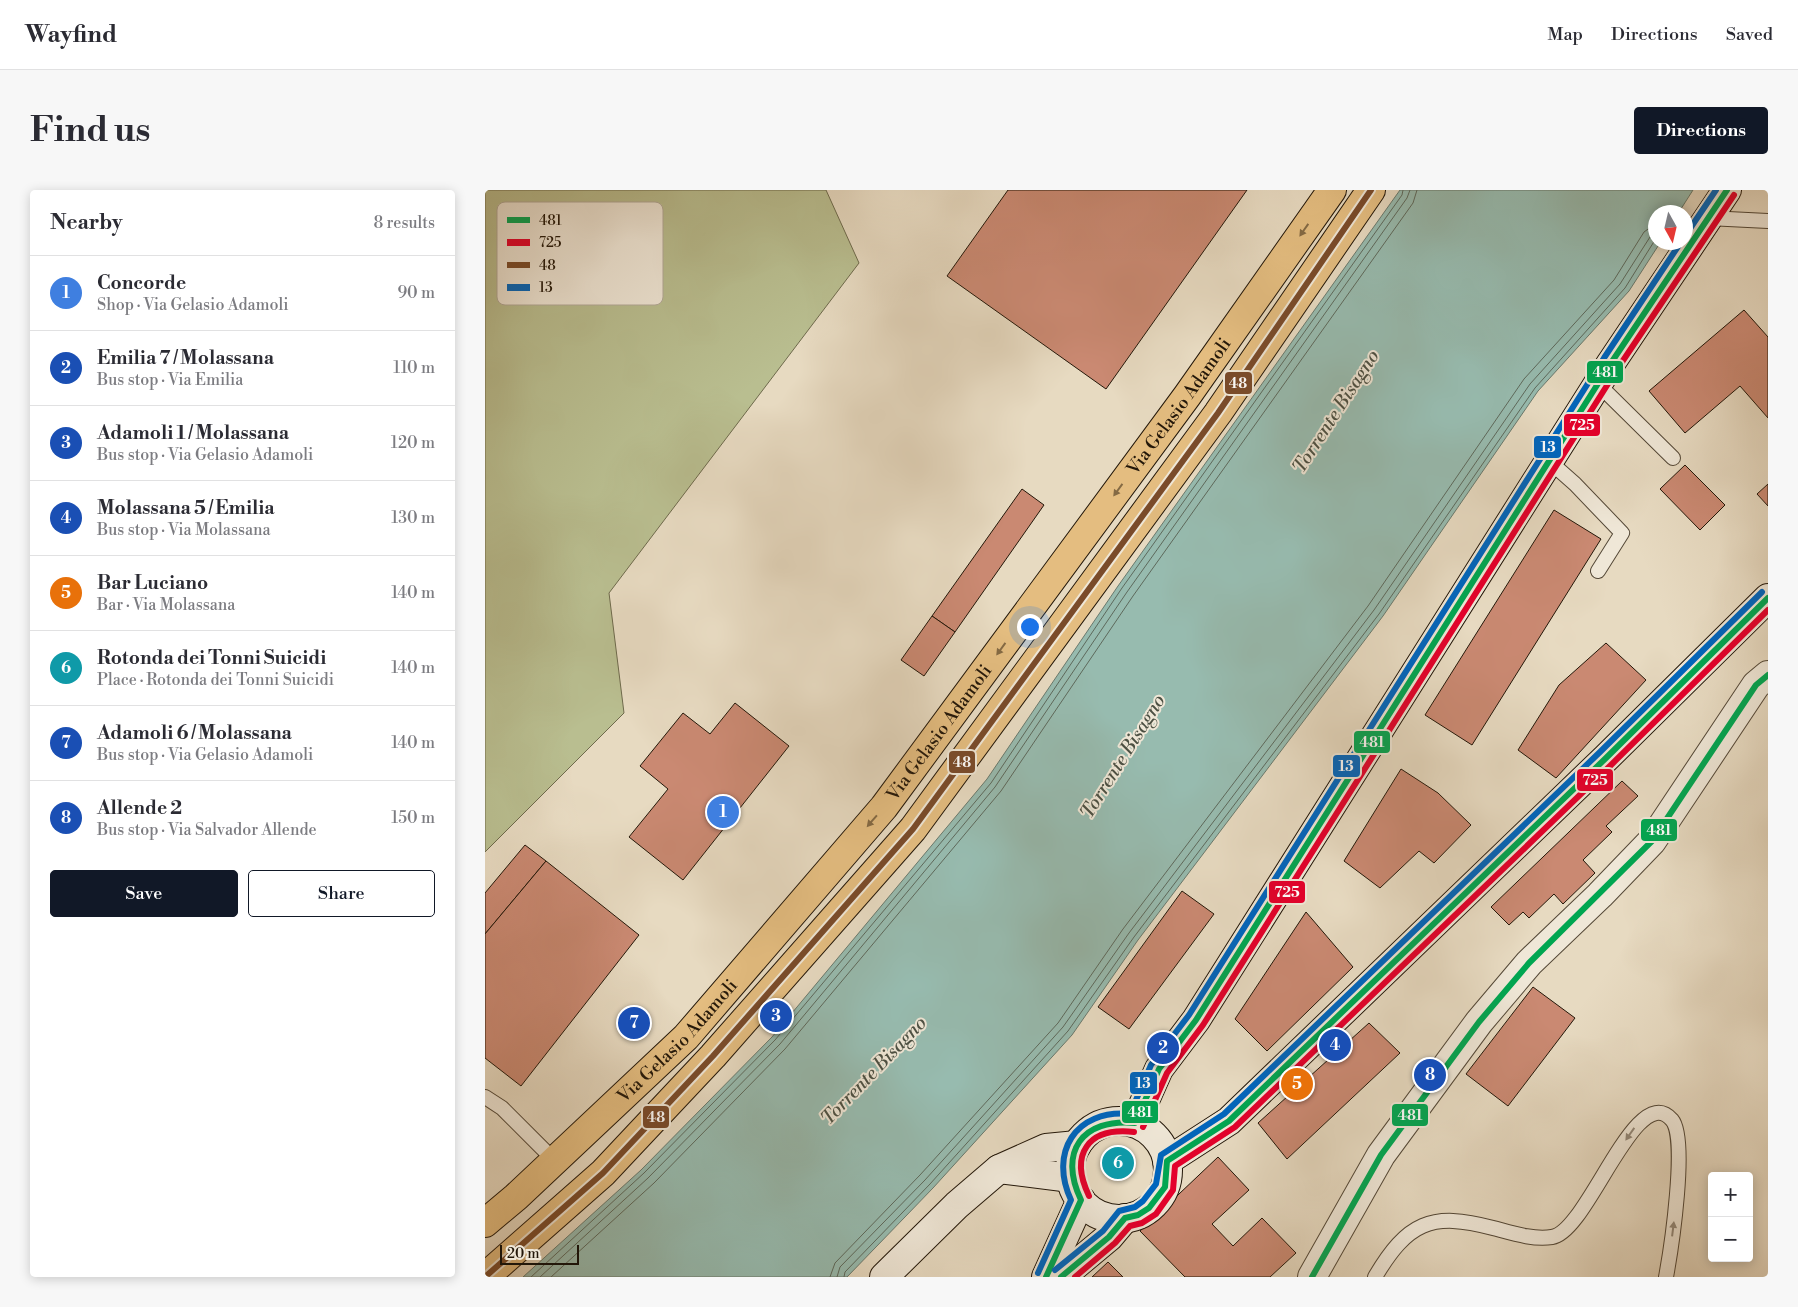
<!DOCTYPE html>
<meta charset="utf-8">
<style>
:root{--surface:#fff;--page:#f7f7f7;--text:#2b2b33;--muted:#7c7c81;--line:#e1e1e2;--accent:#111827}
body{margin:0;font-family:"Libre Bodoni",serif;background:var(--page);color:var(--text)}
.controls{position:absolute;right:15px;bottom:15px;display:grid;overflow:hidden;border-radius:5px;box-shadow:0 2px 12px #0003}
.controls button{width:45px;height:45px;display:grid;place-items:center;padding:0;border:0;border-bottom:1px solid var(--line);background:var(--surface);color:var(--text);font:25px sans-serif}
.compass{position:absolute;left:1163px;top:15px;width:45px;height:45px;border-radius:50%;background:var(--surface);box-shadow:0 2px 12px #0003;rotate:172deg}
.scale{position:absolute;left:15px;bottom:12px;width:79px;box-sizing:border-box;padding-left:5px;border:2px solid #231709;border-top:0;font-size:14px;line-height:18px;white-space:nowrap;color:#231709;-webkit-text-stroke:4px #efe7d7;paint-order:stroke}
.you{position:absolute;left:544px;top:436px;width:18px;height:18px;margin:-12px;border:4px solid #fff;border-radius:50%;background:#1a73e8;box-shadow:0 0 0 8px #1a73e833}
.badge{display:grid;place-items:center;width:32px;height:32px;border-radius:50%;background:var(--accent);color:#fff;font-size:16px;font-weight:700}
.pin{position:absolute;translate:-50% -50%;border:2px solid #fff;box-shadow:0 1px 5px #0006}
.list{margin:0;padding:0;list-style:none}
h2{display:flex;justify-content:space-between;align-items:center;height:65px;margin:0;padding:0 20px;font-size:21px}
h2 small{font-size:16px;font-weight:400;color:var(--muted)}
.list li{display:grid;grid-template-columns:32px 1fr auto;gap:15px;align-items:center;box-sizing:border-box;height:75px;padding:0 20px;border-top:1px solid var(--line)}
.list b{display:block;font-size:19px;white-space:nowrap}
.list p{margin:0;font-size:16px;white-space:nowrap;color:var(--muted)}
.list em{font-size:16px;font-style:normal;color:var(--muted)}
.actions{display:flex;gap:10px;padding:15px 20px}
.actions a{flex:1;padding:11px 0;border:1px solid var(--accent);border-radius:5px;text-align:center;font-size:18px;color:var(--accent)}
.actions .main{background:var(--accent);color:#fff}
.map{position:relative;flex:none;width:1283px;height:1087px;overflow:hidden;border-radius:5px}
header{display:flex;align-items:center;gap:30px;box-sizing:border-box;height:70px;padding:0 25px;background:var(--surface);border-bottom:1px solid var(--line)}
header strong{font-size:24px}
nav{display:flex;gap:28px;margin-inline-start:auto;font-size:18px}
.intro{display:flex;align-items:center;justify-content:space-between;box-sizing:border-box;height:120px;padding:0 30px}
h1{margin:0;font-size:35px}
.button{padding:12px 22px;border-radius:5px;background:var(--accent);color:#fff;font-size:18px;font-weight:700}
main{display:flex;gap:30px;padding:0 30px}
aside{flex:1;background:var(--surface);border-radius:5px;box-shadow:0 2px 12px #0003}
.map>svg:first-child{display:block}
</style>
<header>
<strong>Wayfind</strong>
<nav><a>Map</a><a>Directions</a><a>Saved</a></nav>
</header>
<div class="intro"><h1>Find us</h1><a class="button">Directions</a></div>
<main>
<aside>
<h2>Nearby<small>8 results</small></h2>
<ul class="list">
<li><span class="badge" style="background:#3f7fe0">1</span><div><b>Concorde</b><p>Shop · Via Gelasio Adamoli</p></div><em>90 m</em></li>
<li><span class="badge" style="background:#1a4fb4">2</span><div><b>Emilia 7 / Molassana</b><p>Bus stop · Via Emilia</p></div><em>110 m</em></li>
<li><span class="badge" style="background:#1a4fb4">3</span><div><b>Adamoli 1 / Molassana</b><p>Bus stop · Via Gelasio Adamoli</p></div><em>120 m</em></li>
<li><span class="badge" style="background:#1a4fb4">4</span><div><b>Molassana 5 / Emilia</b><p>Bus stop · Via Molassana</p></div><em>130 m</em></li>
<li><span class="badge" style="background:#e8710a">5</span><div><b>Bar Luciano</b><p>Bar · Via Molassana</p></div><em>140 m</em></li>
<li><span class="badge" style="background:#0f9aa8">6</span><div><b>Rotonda dei Tonni Suicidi</b><p>Place · Rotonda dei Tonni Suicidi</p></div><em>140 m</em></li>
<li><span class="badge" style="background:#1a4fb4">7</span><div><b>Adamoli 6 / Molassana</b><p>Bus stop · Via Gelasio Adamoli</p></div><em>140 m</em></li>
<li><span class="badge" style="background:#1a4fb4">8</span><div><b>Allende 2</b><p>Bus stop · Via Salvador Allende</p></div><em>150 m</em></li>
</ul>
<div class="actions"><a class="main">Save</a><a>Share</a></div>
</aside>
<div class="map">
<svg width="1283" height="1087" viewBox="0 0 1283 1087">
<rect width="100%" height="100%" fill="#e7dac1"/>
<filter id="stains"><feTurbulence type="fractalNoise" baseFrequency=".004" numOctaves="4"/><feColorMatrix values="0 0 0 0 .2 0 0 0 0 .09 0 0 0 0 .02 0 0 0 .5 -.17"/></filter>
<radialGradient id="worn" r=".72"><stop offset=".6" stop-color="#630" stop-opacity="0"/><stop offset="1" stop-color="#630" stop-opacity=".3"/></radialGradient>
<!-- green -->
<polygon fill="#b9be90" stroke="#6e6a4c" points="0,0 341,0 374,73 124,403 139,523 0,662"/>
<!-- water -->
<polygon fill="#97bbaf" stroke="#69796d" points="915,0 1208,0 1194,22 1170,22 1170,52 1175,53 1144,101 1053,201 898,426 653,750 587,845 448,998 362,1087 38,1087 156,980 287,847 502,589 633,396"/>
<g fill="none" stroke-linecap="round" stroke-linejoin="round">
<!-- shore -->
<g stroke="#5d695c" stroke-width="1">
<polyline points="46,1087 159,983 290,850 506,593 637,398 917,5 918,0"/>
<polyline points="55,1087 163,988 295,854 510,597 642,402 922,8 925,0"/>
<polyline points="66,1087 169,993 300,859 516,601 648,406 928,13 932,0"/>
<polyline points="345,1087 350,1073 435,985 573,833 638,739 883,416 1039,189 1129,90 1159,42 1170,34"/>
<polyline points="352,1087 355,1077 440,990 578,837 644,743 889,420 1045,194 1135,94 1165,47 1170,42"/>
<polyline points="359,1087 360,1082 445,994 583,841 649,747 894,424 1050,198 1140,98 1170,50"/>
</g>
</g>
<!-- building -->
<g fill="#ca8972" stroke="#231709">
<polygon points="523,0 762,0 621,199 462,86"/>
<polygon points="1259,120 1283,147 1283,228 1255,196 1200,243 1164,201"/>
<polygon points="1200,275 1240,315 1215,340 1175,299"/>
<polygon points="1283,294 1283,316 1272,304"/>
<polygon points="537,299 559,315 470,442 447,426"/>
<polygon points="1069,320 1116,349 987,555 940,525"/>
<polygon points="447,426 470,442 439,486 416,470"/>
<polygon points="1121,453 1161,490 1071,588 1033,560 1074,495"/>
<polygon points="250,513 304,556 198,690 144,647 183,599 155,576 198,523 225,544"/>
<polygon points="916,579 953,603 986,635 949,673 934,661 895,698 859,671"/>
<polygon points="1137,591 1153,606 1121,636 1127,642 1098,670 1110,683 1078,714 1069,704 1044,728 1038,722 1024,735 1006,717"/>
<polygon points="40,655 61,671 0,744 0,703"/>
<polygon points="61,671 154,745 36,896 0,868 0,744"/>
<polygon points="697,701 729,724 644,839 613,817"/>
<polygon points="821,722 868,777 782,861 750,829"/>
<polygon points="1048,797 1090,828 1023,916 981,884"/>
<polygon points="884,833 915,863 802,969 773,933"/>
<polygon points="733,967 764,1000 727,1034 748,1056 777,1028 811,1063 785,1087 700,1087 655,1041"/>
<polygon points="623,1072 638,1087 607,1087"/>
</g>
<g fill="none" stroke-linecap="round" stroke-linejoin="round">
<!-- service casing -->
<g stroke="#544837" stroke-width="16">
<g id="service">
<polyline points="1223,28 1283,31"/>
<polyline points="1113,194 1188,268"/>
<polyline points="1064,271 1090,294 1137,343 1113,381"/>
<polyline points="0,907 17,918 70,971"/>
<path d="M890,1087c32,-54 56,-66 118,-49 19,5 40,12 59,9 36,-5 84,-159 120,-117 16,19 -1,130 -6,157"/>
</g>
</g>
<!-- tertiary casing -->
<g stroke="#544837" stroke-width="30">
<polyline id="tertiary" points="827,1087 896,965 994,832 1044,773 1115,705 1167,651 1271,495 1283,485"/>
</g>
<!-- secondary casing -->
<g stroke="#231709" stroke-width="30">
<g id="secondary">
<circle cx="634" cy="980" r="49"/>
<polyline points="650,933 674,879 711,830 1126,173 1242,0"/>
<polyline points="682,971 744,931 1121,568 1283,408"/>
<polyline points="514,979 586,988"/>
<polyline points="399,1087 472,1015 514,979 561,958 592,955"/>
<polyline points="561,1087 596,1010"/>
<polyline points="576,1087 624,1047 640,1028"/>
</g>
</g>
<!-- primary casing -->
<g stroke="#231709" stroke-width="30">
<g id="primary">
<path id="s1" d="M0,1033l31,-26 170,-160 198,-230 303,-411 145,-206"/>
<polyline points="0,1087 118,983 228,866 428,639 733,223 886,0"/>
</g>
</g>
<!-- service -->
<use href="#service" stroke="#efe7d7" stroke-width="14"/>
<!-- tertiary -->
<use href="#tertiary" stroke="#efe7d7" stroke-width="28"/>
<!-- secondary -->
<use href="#secondary" stroke="#efe7d7" stroke-width="28"/>
<!-- primary -->
<use href="#primary" stroke="#e4bd80" stroke-width="28"/>
<!-- bus-1 casing -->
<g stroke="#efe7d7" stroke-width="10">
<g id="bus-1">
<path d="M561,1087l35,-77c-23,-48 1,-82 54,-77l24,-54 37,-49 415,-657 116,-173"/>
<polyline points="576,1087 624,1047 640,1028 653,1025 664,1018 680,997 682,971 744,931 1121,568 1283,408"/>
<polyline points="827,1087 896,965 994,832 1044,773 1167,651 1271,495 1283,485"/>
</g>
</g>
<!-- bus-2 casing -->
<g stroke="#efe7d7" stroke-width="10">
<g id="bus-2">
<polyline points="658,937 682,883 718,835 1133,178 1249,5"/>
<path d="M604,1006c-20,-42 -1,-69 45,-64"/>
<polyline points="590,1087 630,1053 645,1036 657,1033 671,1024 688,1000 690,976 750,937 1127,574 1283,420"/>
</g>
</g>
<!-- bus-3 casing -->
<g stroke="#efe7d7" stroke-width="10">
<polyline id="bus-3" points="0,1087 118,983 228,866 428,639 733,223 886,0"/>
</g>
<!-- bus-4 casing -->
<g stroke="#efe7d7" stroke-width="10">
<g id="bus-4">
<polyline points="1200,46 1231,0"/>
<polyline points="570,1080 618,1041 634,1021 650,1017 658,1011 671,994 676,965 739,924 1115,562 1277,402"/>
<path d="M553,1083l33,-73c-22,-47 4,-91 59,-86l21,-49 38,-50 415,-657 77,-116"/>
</g>
</g>
<!-- bus-1 -->
<use href="#bus-1" stroke="#00a651" stroke-width="6"/>
<!-- bus-2 -->
<use href="#bus-2" stroke="#e4002b" stroke-width="6"/>
<!-- bus-3 -->
<use href="#bus-3" stroke="#7a4b2a" stroke-width="6"/>
<!-- bus-4 -->
<use href="#bus-4" stroke="#0065bd" stroke-width="6"/>
</g>
<!-- one-way arrows -->
<defs><path id="oneway-solid" d="M-6-.8H1V-3.2L6.5 0L1 3.2V.8H-6Z" transform="scale(1.25)"/></defs>
<g fill="#846a44">
<use href="#oneway-solid" transform="translate(819 40) rotate(125)"/>
<use href="#oneway-solid" transform="translate(633 300) rotate(126)"/>
<use href="#oneway-solid" transform="translate(516 459) rotate(126)"/>
<use href="#oneway-solid" transform="translate(387 631) rotate(131)"/>
</g>
<g fill="#93897a">
<use href="#oneway-solid" transform="translate(1145 944) rotate(125)"/>
<use href="#oneway-solid" transform="translate(1188 1039) rotate(-83)"/>
</g>
<g text-anchor="middle" stroke-width="4" stroke-linejoin="round" paint-order="stroke">
<!-- street labels -->
<g font-size="18" fill="#231709" stroke="#efe7d7">
<text dy="6" stroke="none"><textPath href="#s1" startOffset="1075">Via Gelasio Adamoli</textPath></text>
<text dy="6" stroke="none"><textPath href="#s1" startOffset="670">Via Gelasio Adamoli</textPath></text>
<text dy="6" stroke="none"><textPath href="#s1" startOffset="265">Via Gelasio Adamoli</textPath></text>
</g>
<!-- water labels -->
<g font-size="19" font-style="italic" fill="#4c5043" stroke="#efe7d7">
<text transform="translate(850 221) rotate(-57)" y="7">Torrente Bisagno</text>
<text transform="translate(637 566) rotate(-58)" y="7">Torrente Bisagno</text>
<text transform="translate(388 880) rotate(-46)" y="7">Torrente Bisagno</text>
</g>
</g>
<!-- legend -->
<rect x="12" y="12" width="166" height="103" rx="8" fill="#efe7d7" stroke="#b2a999" stroke-width="1"/>
<rect x="22" y="27" width="23" height="6" fill="#00a651"/>
<rect x="22" y="49" width="23" height="7" fill="#e4002b"/>
<rect x="22" y="72" width="23" height="6" fill="#7a4b2a"/>
<rect x="22" y="94" width="23" height="7" fill="#0065bd"/>
<g font-size="14" fill="#231709">
<text x="54" y="35">481</text>
<text x="54" y="57">725</text>
<text x="54" y="80">48</text>
<text x="54" y="102">13</text>
</g>
<g stroke="#efe7d7" stroke-width="2">
<rect x="1101" y="170" width="38" height="24" rx="5" fill="#00a651"/>
<rect x="739" y="181" width="29" height="24" rx="5" fill="#7a4b2a"/>
<rect x="1078" y="223" width="38" height="24" rx="5" fill="#e4002b"/>
<rect x="1048" y="245" width="29" height="24" rx="5" fill="#0065bd"/>
<rect x="868" y="540" width="38" height="24" rx="5" fill="#00a651"/>
<rect x="463" y="560" width="28" height="24" rx="5" fill="#7a4b2a"/>
<rect x="847" y="564" width="29" height="24" rx="5" fill="#0065bd"/>
<rect x="1091" y="578" width="38" height="24" rx="5" fill="#e4002b"/>
<rect x="1155" y="628" width="38" height="24" rx="5" fill="#00a651"/>
<rect x="783" y="690" width="38" height="24" rx="5" fill="#e4002b"/>
<rect x="644" y="881" width="29" height="24" rx="5" fill="#0065bd"/>
<rect x="636" y="910" width="38" height="24" rx="5" fill="#00a651"/>
<rect x="906" y="913" width="38" height="24" rx="5" fill="#00a651"/>
<rect x="157" y="915" width="28" height="24" rx="5" fill="#7a4b2a"/>
</g>
<g font-size="14" text-anchor="middle" font-weight="bold" fill="#fff">
<text x="1120" y="187">481</text>
<text x="753" y="198">48</text>
<text x="1097" y="240">725</text>
<text x="1063" y="262">13</text>
<text x="887" y="557">481</text>
<text x="477" y="577">48</text>
<text x="861" y="581">13</text>
<text x="1110" y="595">725</text>
<text x="1174" y="645">481</text>
<text x="802" y="707">725</text>
<text x="658" y="898">13</text>
<text x="655" y="927">481</text>
<text x="925" y="930">481</text>
<text x="171" y="932">48</text>
</g>
<rect width="100%" height="100%" filter="url(#stains)"/>
<rect width="100%" height="100%" fill="url(#worn)"/>
</svg>
<div class="controls">
<button>+</button>
<button>−</button>
</div>
<svg class="compass" viewBox="-18 -18 36 36"><path d="M0-13l5 13h-10z" fill="#e53935"/><path d="M0 13l5-13h-10z" fill="#7c7c81"/></svg>
<div class="scale">20 m</div>
<div class="you"></div>
<div class="pin badge" style="left:238px;top:622px;background:#3f7fe0">1</div>
<div class="pin badge" style="left:678px;top:858px;background:#1a4fb4">2</div>
<div class="pin badge" style="left:291px;top:826px;background:#1a4fb4">3</div>
<div class="pin badge" style="left:850px;top:855px;background:#1a4fb4">4</div>
<div class="pin badge" style="left:812px;top:894px;background:#e8710a">5</div>
<div class="pin badge" style="left:633px;top:973px;background:#0f9aa8">6</div>
<div class="pin badge" style="left:149px;top:833px;background:#1a4fb4">7</div>
<div class="pin badge" style="left:945px;top:885px;background:#1a4fb4">8</div>
</div>
</main>
